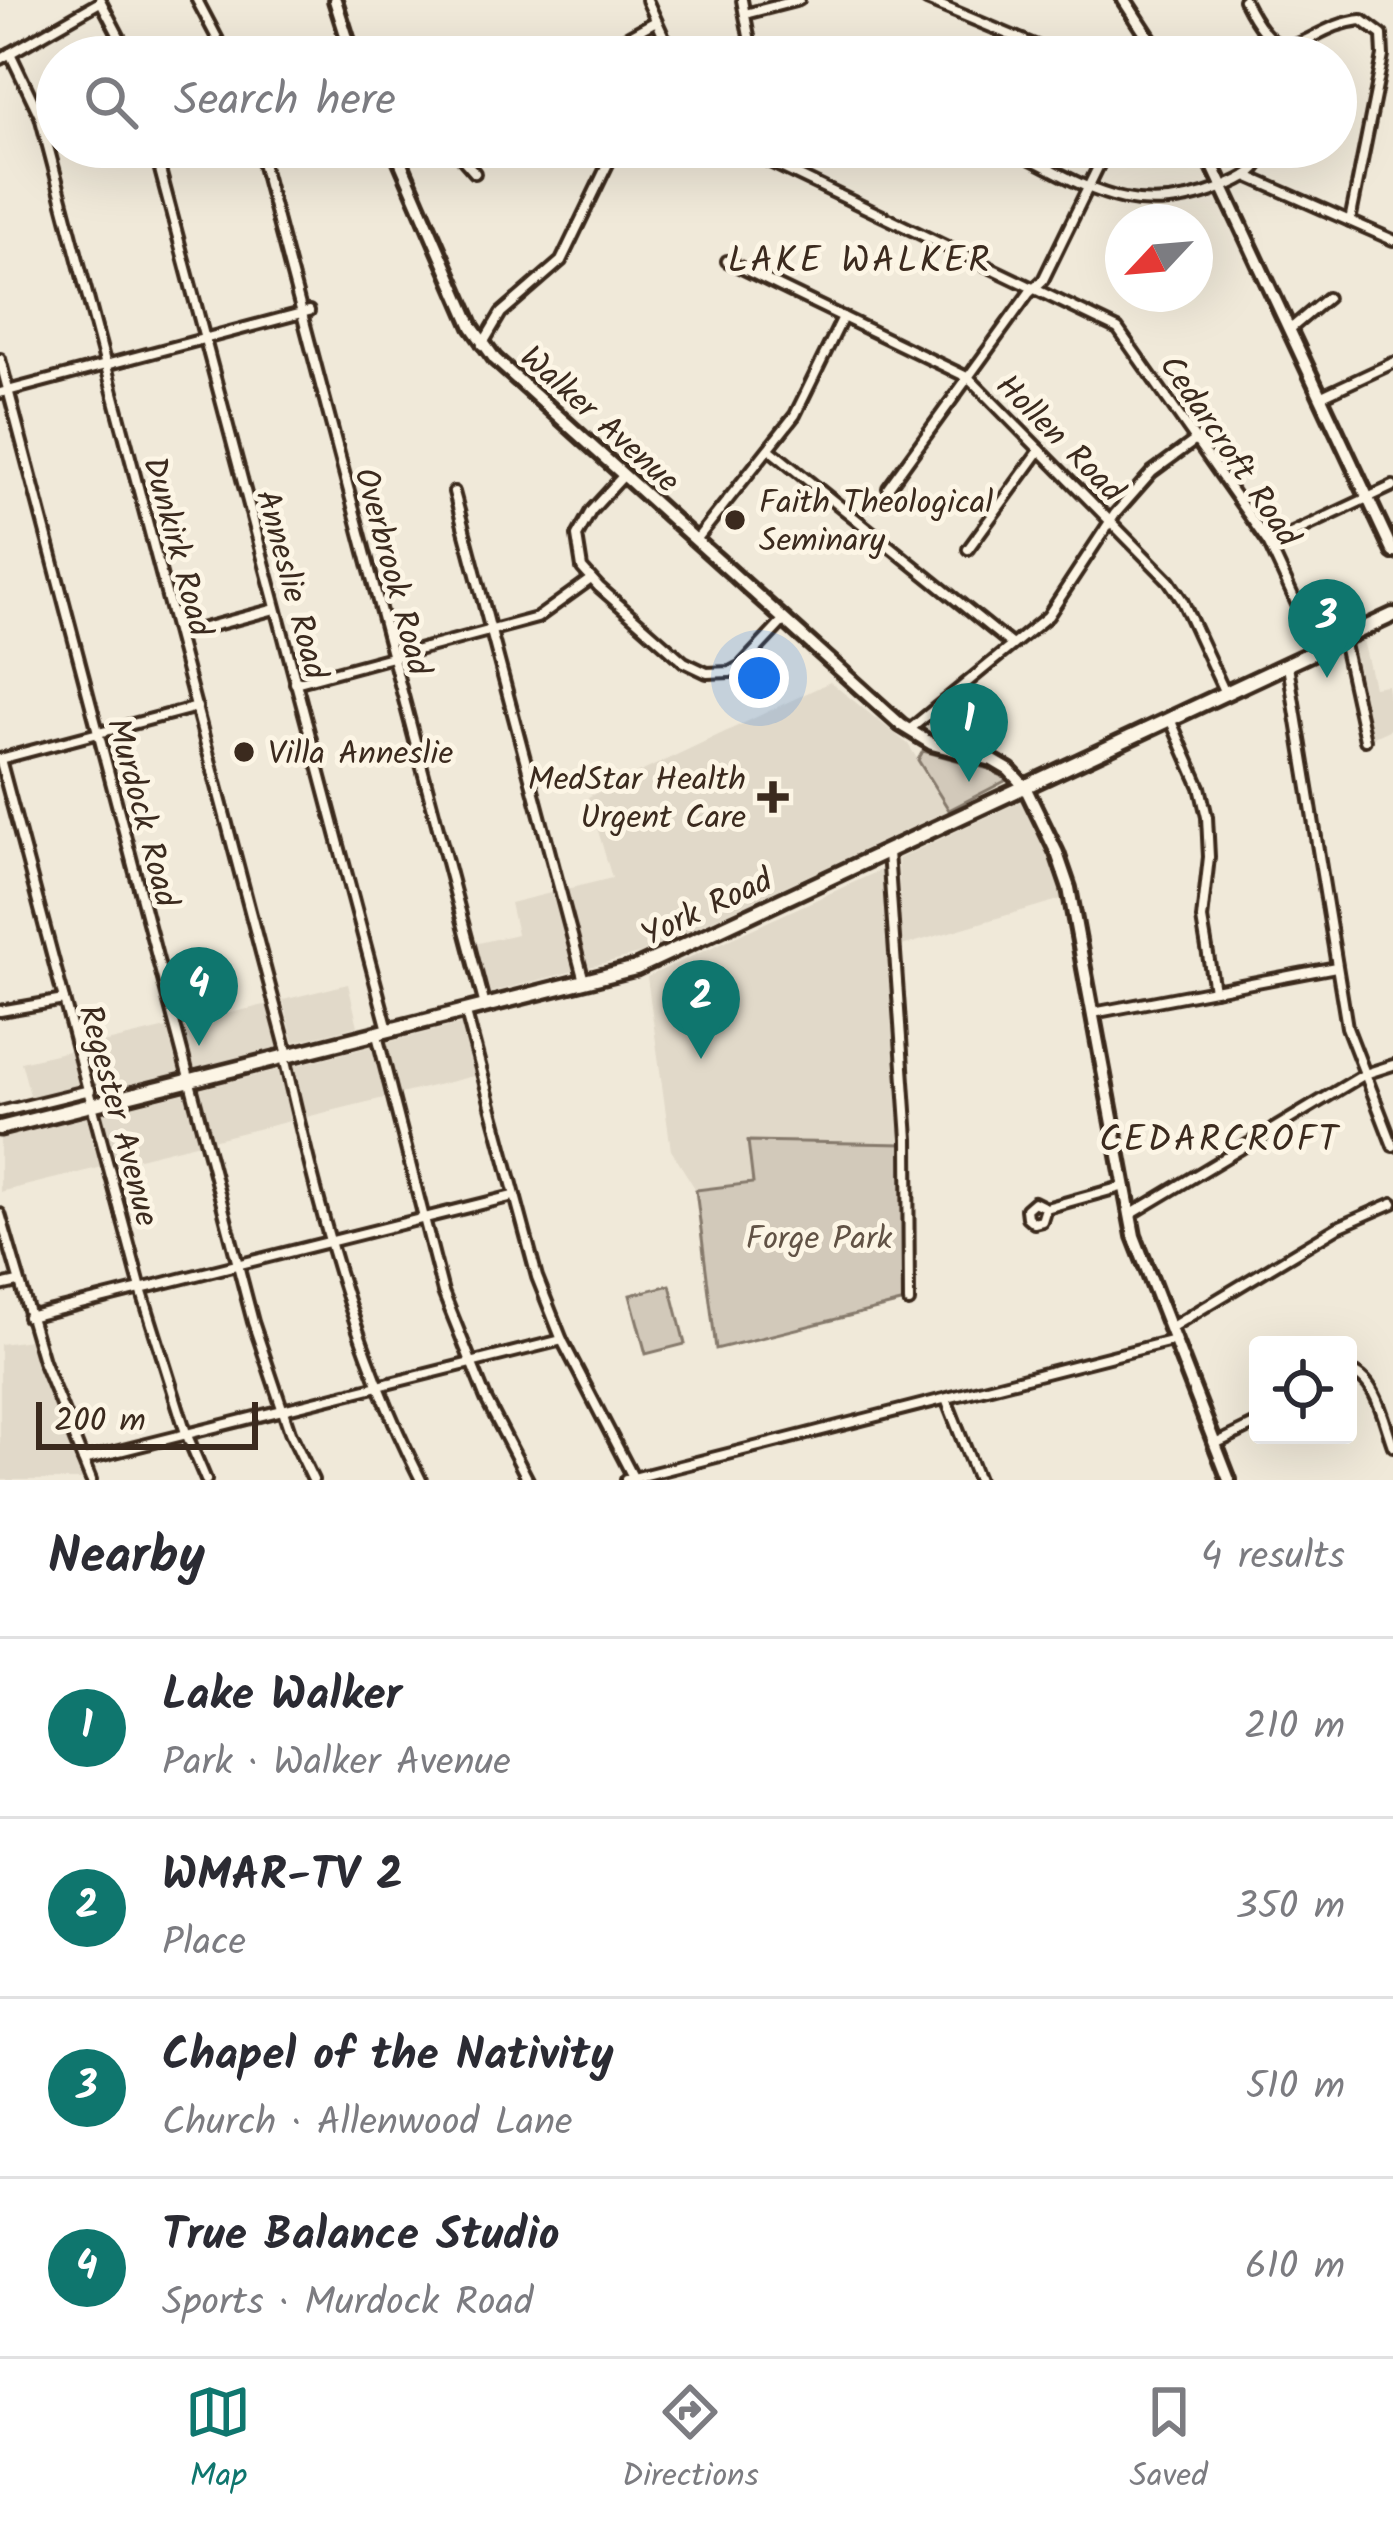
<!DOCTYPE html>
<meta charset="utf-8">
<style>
:root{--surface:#fff;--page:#f2f2f3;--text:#2b2b33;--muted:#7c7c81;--line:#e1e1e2;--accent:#0f766e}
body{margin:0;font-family:Kalam,sans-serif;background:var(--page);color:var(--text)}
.controls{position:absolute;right:36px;bottom:36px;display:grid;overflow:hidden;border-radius:12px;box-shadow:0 12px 48px #0002}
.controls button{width:108px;height:108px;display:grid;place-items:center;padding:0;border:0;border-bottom:3px solid var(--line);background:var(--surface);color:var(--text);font:60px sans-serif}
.compass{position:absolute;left:1105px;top:204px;width:108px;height:108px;border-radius:50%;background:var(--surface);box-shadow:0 12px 48px #0002;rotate:244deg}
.scale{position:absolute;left:36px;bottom:30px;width:222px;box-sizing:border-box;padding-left:12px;border:6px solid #3b2a1e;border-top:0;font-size:33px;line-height:42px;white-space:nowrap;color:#3b2a1e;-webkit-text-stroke:9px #fcf5e5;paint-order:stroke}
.you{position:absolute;left:759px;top:678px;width:42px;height:42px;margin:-30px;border:9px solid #fff;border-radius:50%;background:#1a73e8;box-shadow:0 0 0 18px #1a73e833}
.badge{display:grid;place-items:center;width:78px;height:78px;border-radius:50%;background:var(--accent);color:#fff;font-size:39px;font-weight:700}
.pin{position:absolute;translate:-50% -99px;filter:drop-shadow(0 3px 6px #0008)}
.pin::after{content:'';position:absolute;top:63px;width:42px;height:36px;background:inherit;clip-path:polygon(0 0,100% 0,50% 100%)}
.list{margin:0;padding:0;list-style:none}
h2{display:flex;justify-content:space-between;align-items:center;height:156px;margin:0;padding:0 48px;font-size:51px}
h2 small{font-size:39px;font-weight:400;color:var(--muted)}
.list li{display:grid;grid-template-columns:78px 1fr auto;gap:36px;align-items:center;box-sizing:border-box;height:180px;padding:0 48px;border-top:3px solid var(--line)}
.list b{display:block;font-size:45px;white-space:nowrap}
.list p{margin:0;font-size:39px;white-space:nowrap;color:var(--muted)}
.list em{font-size:39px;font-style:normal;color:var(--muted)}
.icon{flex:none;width:66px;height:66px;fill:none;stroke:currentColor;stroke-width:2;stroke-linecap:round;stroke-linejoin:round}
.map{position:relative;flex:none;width:1393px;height:1480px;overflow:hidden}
.search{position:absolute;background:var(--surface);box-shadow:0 12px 48px #0002;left:36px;right:36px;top:36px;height:132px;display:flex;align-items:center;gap:30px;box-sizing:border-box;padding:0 42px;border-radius:66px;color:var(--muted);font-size:45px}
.sheet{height:876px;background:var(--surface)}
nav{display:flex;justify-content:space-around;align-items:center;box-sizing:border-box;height:168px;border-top:3px solid var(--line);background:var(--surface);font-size:33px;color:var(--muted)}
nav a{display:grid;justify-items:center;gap:6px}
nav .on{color:var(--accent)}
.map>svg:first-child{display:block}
</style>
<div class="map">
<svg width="1393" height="1480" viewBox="0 0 1393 1480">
<rect width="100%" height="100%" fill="#f0e9d9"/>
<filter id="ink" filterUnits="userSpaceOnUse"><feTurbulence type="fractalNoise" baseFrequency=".00833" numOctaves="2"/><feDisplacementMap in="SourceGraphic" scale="24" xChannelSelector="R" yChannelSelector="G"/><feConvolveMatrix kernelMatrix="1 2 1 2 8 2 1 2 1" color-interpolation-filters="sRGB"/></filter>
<g filter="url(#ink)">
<!-- built -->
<g fill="#e1d9c9">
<polygon points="1363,640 1374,687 1387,685 1393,728 1365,741 1346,649"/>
<polygon points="830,682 908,744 949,810 639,954 474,997 462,947 517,934 510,903 612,878 588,797"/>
<polygon points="1023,800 1065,898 902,946 898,859"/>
<polygon points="881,870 904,1144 749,1141 754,1183 696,1190 671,1150 647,977"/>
<polygon points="348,984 358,1026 294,1042 283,1000"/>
<polygon points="269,1004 280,1050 34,1109 21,1062"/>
<polygon points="478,1023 490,1072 0,1192 0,1139 461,1024"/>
<polygon points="30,1340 45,1387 85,1480 0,1480 0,1344"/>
</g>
<!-- green -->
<g fill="#d2c9ba" stroke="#867a6c" stroke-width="3">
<polygon points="923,751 989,769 1007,780 949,810 918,760"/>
<polygon points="748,1141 904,1144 905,1302 716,1349 696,1190 753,1183"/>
<polygon points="670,1285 685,1344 646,1354 630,1295"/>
</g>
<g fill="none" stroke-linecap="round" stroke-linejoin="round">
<!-- street casing -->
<g stroke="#3b2a1e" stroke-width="16">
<g id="street">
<polyline points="100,0 130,57"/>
<polyline points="197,0 227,57"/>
<polyline points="647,0 673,57"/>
<polyline points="742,0 753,57"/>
<polyline points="927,0 1063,57"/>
<path d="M1244,0c43,86 58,25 118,20l20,15 1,21 -33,165"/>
<polyline points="745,14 799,0"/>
<polyline points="10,53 40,116 288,1055"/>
<polyline points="591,57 656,21"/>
<polyline points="1120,57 1149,40"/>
<polyline points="1283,57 1284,44"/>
<polyline points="0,59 100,2"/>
<polyline points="154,147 388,1030"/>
<polyline points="258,147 485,1006"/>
<polyline points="452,147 475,173"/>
<polyline points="739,147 1118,329 1269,544 1318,650"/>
<path d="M1008,147c78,39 123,76 213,41 23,-9 39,-16 46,-41"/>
<polyline points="399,159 423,147"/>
<polyline points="1247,176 1393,240"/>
<polyline points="727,261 969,378 1169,581 1182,600 1225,693"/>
<polyline points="1289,330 1327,298"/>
<polyline points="482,345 501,313 561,261 616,147"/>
<polyline points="0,359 253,1322 290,1432 313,1480"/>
<polyline points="0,393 309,311"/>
<polyline points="1320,397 1393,363"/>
<polyline points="769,449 1012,645"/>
<polyline points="624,475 591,511 577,536 582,568 599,587 684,662 707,673 730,672 741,666 784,620"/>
<polyline points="888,488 1029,293 1043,280 1101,161"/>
<polyline points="454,492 584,981"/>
<polyline points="696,540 795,415 843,317"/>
<polyline points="1269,544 1393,486"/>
<polyline points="968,549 1040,450"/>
<polyline points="178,635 275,609"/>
<polyline points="1343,640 1365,740"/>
<polyline points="1288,666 1347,1027 1393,1146"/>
<polyline points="295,683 537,618 591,579"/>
<polyline points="1170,719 1200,787 1207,817 1209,857 1202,919 1214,990"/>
<polyline points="909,730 1048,616 1115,514 1152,472 1197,439"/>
<polyline points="0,759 141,1289 186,1433 206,1480"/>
<polyline points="0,759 197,707"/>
<polyline points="888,852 908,1139 909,1302"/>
<polyline points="0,1011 64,1000"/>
<polyline points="466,1013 537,1277 562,1340 634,1479"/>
<polyline points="1093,1013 1336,967"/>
<polyline points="377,1035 443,1292 486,1399 528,1480"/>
<path d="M284,1057c35,150 67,285 137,423"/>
<polyline points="0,1112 90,1090"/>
<polyline points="1046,1208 1042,1221 1034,1223 1027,1217 1026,1209 1034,1202 1046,1208 1125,1186"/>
<polyline points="0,1214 43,1361 91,1480"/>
<polyline points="1130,1215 1365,1074 1393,1065"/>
<polyline points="0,1286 18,1282"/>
<polyline points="28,1317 513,1196"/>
<polyline points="1170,1328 1338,1227 1393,1203"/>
<path d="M1348,1371c28,5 36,51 45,75"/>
<polyline points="946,1399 978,1480"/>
<polyline points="1215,1444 1258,1423"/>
<polyline points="83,1460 562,1340"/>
<polyline points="626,1480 1175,1340"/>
</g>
</g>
<!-- secondary casing -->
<g stroke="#3b2a1e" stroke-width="20">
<g id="secondary">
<polyline points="335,0 353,57"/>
<polyline points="1124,0 1161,57"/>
<polyline points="394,147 472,327 495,359 901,725 932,744 992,760 1009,770 1025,787 1057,853 1069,888 1134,1236 1229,1480"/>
<polyline points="1204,147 1393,552"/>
</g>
</g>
<!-- primary casing -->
<g stroke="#3b2a1e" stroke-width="21">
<polyline id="primary" points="0,1128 636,968 1393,615"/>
</g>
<!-- street -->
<use href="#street" stroke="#fcf5e5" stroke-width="8"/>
<!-- secondary -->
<use href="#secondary" stroke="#fcf5e5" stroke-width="10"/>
<!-- primary -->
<use href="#primary" stroke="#fcf5e5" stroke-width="12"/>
</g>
</g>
<!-- markers -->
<g fill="#3b2a1e" stroke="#fcf5e5" stroke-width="4.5">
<circle cx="735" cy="520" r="12"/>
<circle cx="244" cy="752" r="12"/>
<path d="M767 779h12v12h12v12h-12v12h-12v-12h-12v-12h12z"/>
</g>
<g text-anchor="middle" stroke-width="10" stroke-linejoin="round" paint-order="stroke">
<!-- street labels -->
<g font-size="33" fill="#3b2a1e" stroke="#fcf5e5">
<text transform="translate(601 418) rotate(42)" y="12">Walker Avenue</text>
<text transform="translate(1061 437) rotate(45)" y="12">Hollen Road</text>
<text transform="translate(1231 450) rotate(56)" y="12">Cedarcroft Road</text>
<text transform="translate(179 546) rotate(75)" y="12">Dunkirk Road</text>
<text transform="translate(394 571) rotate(75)" y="12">Overbrook Road</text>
<text transform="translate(293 584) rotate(75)" y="12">Anneslie Road</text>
<text transform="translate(144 812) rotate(75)" y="12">Murdock Road</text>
<text transform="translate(706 906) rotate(-25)" y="12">York Road</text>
<text transform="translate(120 1115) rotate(75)" y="12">Regester Avenue</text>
</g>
<!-- poi labels -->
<g font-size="33" fill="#3b2a1e" stroke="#fcf5e5" text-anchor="start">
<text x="759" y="513">Faith Theological<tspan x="759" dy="38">Seminary</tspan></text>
<text x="268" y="764">Villa Anneslie</text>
<text x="746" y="790" text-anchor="end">MedStar Health<tspan x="746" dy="38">Urgent Care</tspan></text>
</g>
<!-- park labels -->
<g font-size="33" fill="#615245" stroke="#fcf5e5">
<text x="819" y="1249">Forge Park</text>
</g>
<!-- neighbourhood labels -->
<g font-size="36" letter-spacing="3" fill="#3b2a1e" stroke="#fcf5e5">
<text x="860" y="272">LAKE WALKER</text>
<text x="1220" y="1151">CEDARCROFT</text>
</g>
</g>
</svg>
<div class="controls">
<button><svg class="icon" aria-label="locate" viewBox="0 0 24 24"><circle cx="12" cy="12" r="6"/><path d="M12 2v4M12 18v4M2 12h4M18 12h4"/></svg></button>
</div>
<svg class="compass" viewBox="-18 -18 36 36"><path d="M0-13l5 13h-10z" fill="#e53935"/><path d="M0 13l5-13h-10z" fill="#7c7c81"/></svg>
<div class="scale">200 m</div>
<div class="you"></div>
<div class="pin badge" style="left:969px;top:782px">1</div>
<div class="pin badge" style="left:701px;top:1059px">2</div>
<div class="pin badge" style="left:1327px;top:678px">3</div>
<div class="pin badge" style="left:199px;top:1046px">4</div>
<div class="search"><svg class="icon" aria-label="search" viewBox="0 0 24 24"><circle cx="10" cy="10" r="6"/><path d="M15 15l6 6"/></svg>Search here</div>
</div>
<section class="sheet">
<h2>Nearby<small>4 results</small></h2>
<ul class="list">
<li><span class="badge">1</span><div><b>Lake Walker</b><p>Park · Walker Avenue</p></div><em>210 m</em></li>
<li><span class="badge">2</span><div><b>WMAR-TV 2</b><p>Place</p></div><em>350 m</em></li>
<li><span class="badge">3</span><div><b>Chapel of the Nativity</b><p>Church · Allenwood Lane</p></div><em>510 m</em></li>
<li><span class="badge">4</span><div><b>True Balance Studio</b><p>Sports · Murdock Road</p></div><em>610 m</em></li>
</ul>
</section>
<nav>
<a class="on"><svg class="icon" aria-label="map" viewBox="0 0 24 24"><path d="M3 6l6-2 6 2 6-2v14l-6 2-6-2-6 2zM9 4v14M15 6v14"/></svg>Map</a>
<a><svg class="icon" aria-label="directions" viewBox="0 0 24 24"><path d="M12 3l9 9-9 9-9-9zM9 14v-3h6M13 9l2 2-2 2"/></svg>Directions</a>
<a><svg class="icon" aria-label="saved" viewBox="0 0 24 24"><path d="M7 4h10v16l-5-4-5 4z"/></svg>Saved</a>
</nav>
